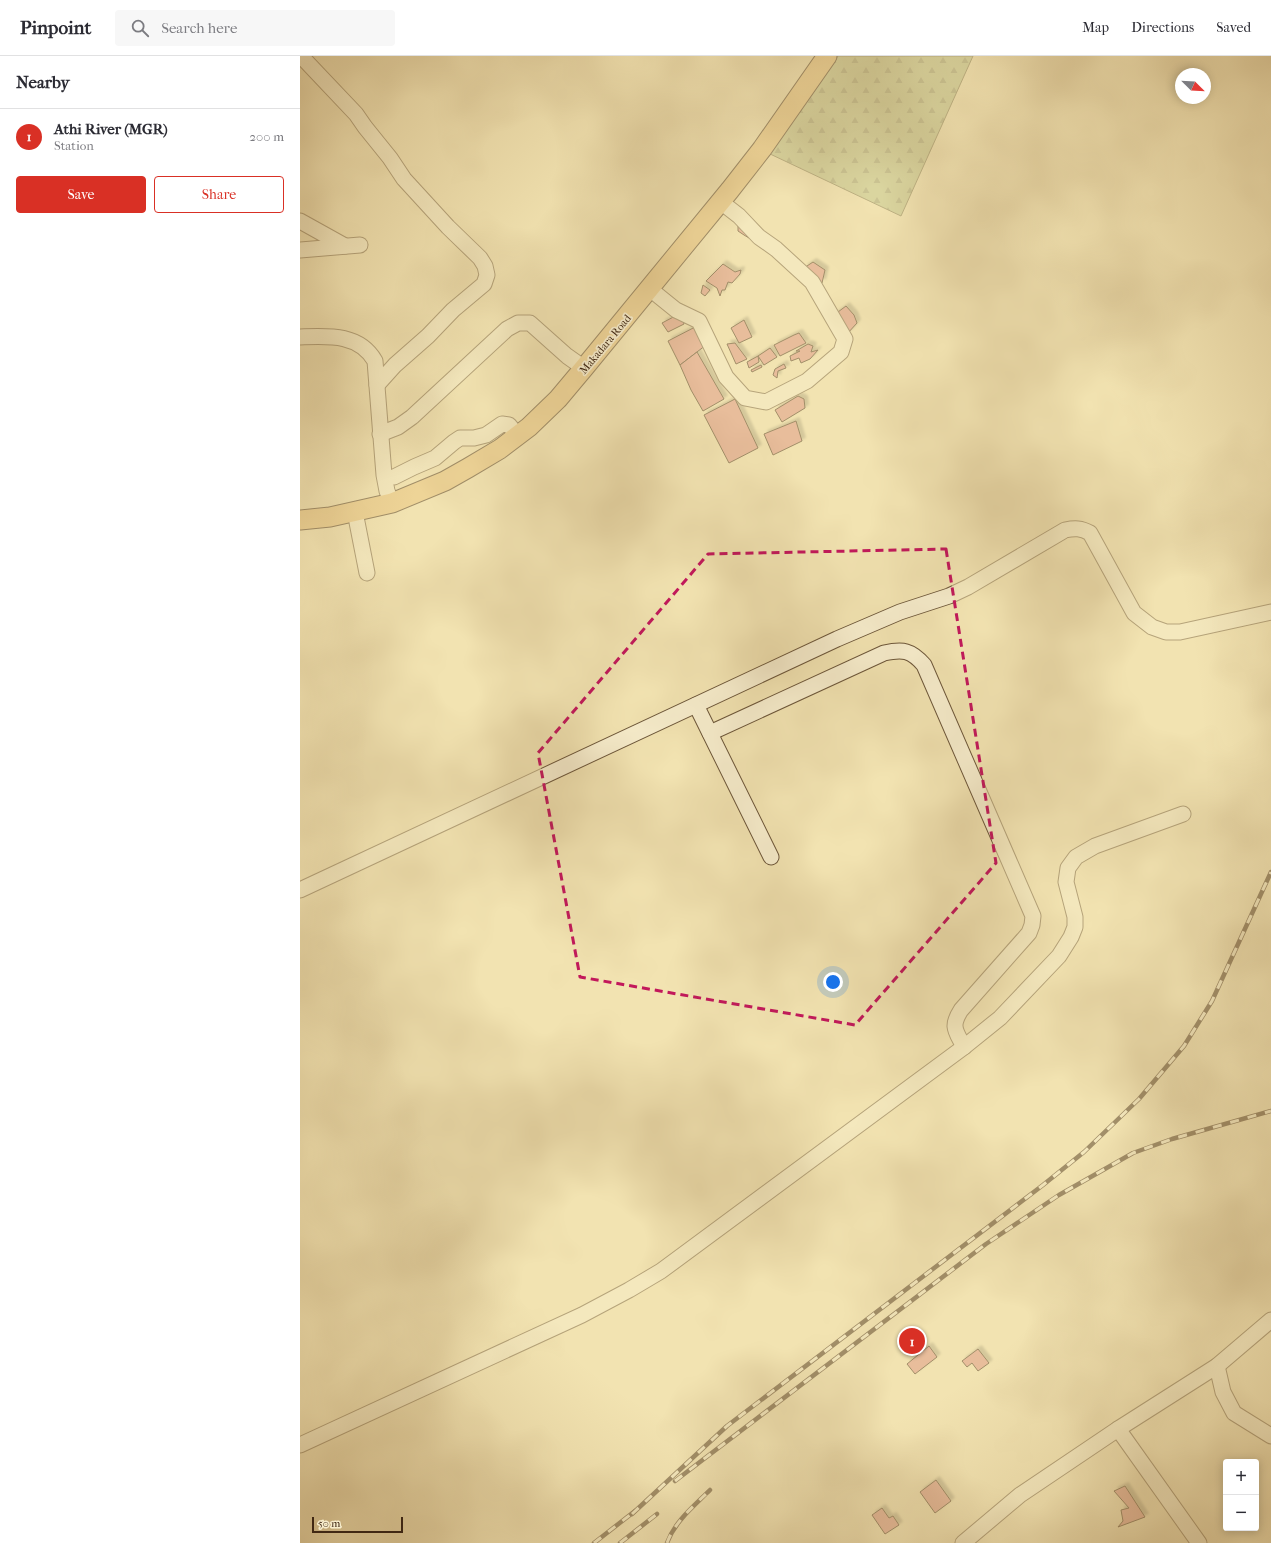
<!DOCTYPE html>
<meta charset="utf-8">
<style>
:root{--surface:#fff;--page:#f7f7f7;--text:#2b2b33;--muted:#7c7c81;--line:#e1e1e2;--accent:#d93025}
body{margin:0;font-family:"IM FELL French Canon",serif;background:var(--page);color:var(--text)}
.controls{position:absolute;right:12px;bottom:12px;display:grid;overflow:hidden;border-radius:4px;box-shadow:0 2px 10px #0003}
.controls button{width:36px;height:36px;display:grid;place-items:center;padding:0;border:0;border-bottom:1px solid var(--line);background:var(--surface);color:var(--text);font:20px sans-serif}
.compass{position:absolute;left:875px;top:12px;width:36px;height:36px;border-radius:50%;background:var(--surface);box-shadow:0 2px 10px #0003;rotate:114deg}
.scale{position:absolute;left:12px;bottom:10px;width:91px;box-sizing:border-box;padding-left:4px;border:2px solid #412813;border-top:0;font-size:11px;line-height:14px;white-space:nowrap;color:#412813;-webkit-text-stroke:3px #f7edcc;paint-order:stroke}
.you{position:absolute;left:533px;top:926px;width:14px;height:14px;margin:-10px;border:3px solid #fff;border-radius:50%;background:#1a73e8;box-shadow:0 0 0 6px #1a73e833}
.badge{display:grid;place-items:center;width:26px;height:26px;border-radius:50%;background:var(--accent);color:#fff;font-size:13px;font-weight:700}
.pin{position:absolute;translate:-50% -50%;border:2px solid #fff;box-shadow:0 1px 4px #0006}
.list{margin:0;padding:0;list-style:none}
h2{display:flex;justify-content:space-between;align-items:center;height:52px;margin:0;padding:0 16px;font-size:17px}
h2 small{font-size:13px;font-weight:400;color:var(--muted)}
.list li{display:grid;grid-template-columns:26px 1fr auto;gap:12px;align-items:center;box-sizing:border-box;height:56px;padding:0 16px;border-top:1px solid var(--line)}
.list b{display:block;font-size:15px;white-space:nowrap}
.list p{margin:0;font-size:13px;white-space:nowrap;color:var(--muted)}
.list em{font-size:13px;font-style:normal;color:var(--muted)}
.actions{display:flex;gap:8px;padding:12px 16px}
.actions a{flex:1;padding:9px 0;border:1px solid var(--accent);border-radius:4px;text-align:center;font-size:14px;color:var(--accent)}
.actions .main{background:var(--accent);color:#fff}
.icon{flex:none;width:22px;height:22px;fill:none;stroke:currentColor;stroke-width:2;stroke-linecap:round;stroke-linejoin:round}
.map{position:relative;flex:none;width:971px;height:1487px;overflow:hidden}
header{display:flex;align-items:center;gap:24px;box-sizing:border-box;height:56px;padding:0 20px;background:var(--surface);border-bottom:1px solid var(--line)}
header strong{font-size:19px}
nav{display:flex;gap:22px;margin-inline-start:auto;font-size:14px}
.search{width:280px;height:36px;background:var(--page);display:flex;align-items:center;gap:10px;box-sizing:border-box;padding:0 14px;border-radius:4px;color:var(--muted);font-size:15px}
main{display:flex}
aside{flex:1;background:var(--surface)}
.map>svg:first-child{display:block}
</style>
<header>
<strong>Pinpoint</strong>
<div class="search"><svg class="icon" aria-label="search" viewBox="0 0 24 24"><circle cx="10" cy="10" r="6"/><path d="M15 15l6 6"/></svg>Search here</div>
<nav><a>Map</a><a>Directions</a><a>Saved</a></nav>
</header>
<main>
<aside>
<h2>Nearby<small></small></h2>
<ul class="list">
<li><span class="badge">1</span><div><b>Athi River (MGR)</b><p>Station</p></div><em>200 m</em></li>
</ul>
<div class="actions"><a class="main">Save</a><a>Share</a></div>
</aside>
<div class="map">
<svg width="971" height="1487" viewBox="0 0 971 1487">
<defs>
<pattern id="forest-firs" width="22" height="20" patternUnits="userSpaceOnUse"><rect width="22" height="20" fill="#bdc38a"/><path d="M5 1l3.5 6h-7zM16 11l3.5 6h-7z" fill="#9b9e70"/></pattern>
<filter id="shadow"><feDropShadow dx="3.5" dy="-3.5" stdDeviation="1" flood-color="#0004"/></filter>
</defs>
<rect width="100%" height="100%" fill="#f2e3b1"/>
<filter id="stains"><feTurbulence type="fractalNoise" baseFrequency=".005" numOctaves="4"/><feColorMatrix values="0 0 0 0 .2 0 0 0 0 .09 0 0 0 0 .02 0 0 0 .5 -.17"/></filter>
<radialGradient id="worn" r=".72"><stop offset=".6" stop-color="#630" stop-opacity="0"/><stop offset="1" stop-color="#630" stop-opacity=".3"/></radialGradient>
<!-- forest -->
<polygon fill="url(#forest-firs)" stroke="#7f764e" points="538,0 673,0 601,160 468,97 508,44"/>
<!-- building -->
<g fill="#db8e82" stroke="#412813" filter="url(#shadow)">
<polygon points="438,170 443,170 452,177 449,182 444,179 438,175"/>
<polygon points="513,206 525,214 522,227 504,212"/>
<polygon points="423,208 435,216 441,214 440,218 432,227 428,226 425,234 422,234 420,240 417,232 406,225"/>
<polygon points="403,229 410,234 405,240 401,237"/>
<polygon points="546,250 554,259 557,267 547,278 534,259"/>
<polygon points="381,257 384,268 368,276 362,267"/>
<polygon points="444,264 452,281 439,287 431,272"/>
<polygon points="399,269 406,289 380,309 368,285"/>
<polygon points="499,277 506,287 480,300 474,289 494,279"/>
<polygon points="435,287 447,303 436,308 427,288"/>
<polygon points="508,288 513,290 511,296 518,294 510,303 501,307 499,302 491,305 490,300 500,295 496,295"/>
<polygon points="470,292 477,301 464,309 458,300"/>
<polygon points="397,296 424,343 403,355 391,334 380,309"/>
<polygon points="458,300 459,306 449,312 447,306"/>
<polygon points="484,308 486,312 478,315 477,322 473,319 475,313"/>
<polygon points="461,309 462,311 452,316 451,314"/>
<polygon points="498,340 504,343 505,352 482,366 475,354"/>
<polygon points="435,343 458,392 429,407 404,359"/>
<polygon points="496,365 502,385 473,399 464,378"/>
<polygon points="629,1290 637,1301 615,1318 607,1308"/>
<polygon points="678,1293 689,1307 678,1315 672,1307 667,1311 662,1305"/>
<polygon points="636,1424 651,1445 635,1457 620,1436"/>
<polygon points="825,1430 845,1461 818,1471 823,1465 821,1454 829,1452 814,1435"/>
<polygon points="582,1452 589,1462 593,1460 599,1469 585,1478 572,1459"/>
</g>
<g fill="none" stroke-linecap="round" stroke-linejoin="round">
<!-- minor casing -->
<g stroke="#6d573a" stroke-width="17">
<g id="minor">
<polyline points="1,0 56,58 65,71 90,102 104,123 148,171 180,202 185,210 187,219 184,228 153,254 128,280 95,309 77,329"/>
<polyline points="0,165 45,190"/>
<polyline points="0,194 60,189"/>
<polyline points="350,233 376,254 399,265 426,321 445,342 466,346 507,325 541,296 545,283 512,226 476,193 459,181 439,160 421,146"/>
<path d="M0,281c27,-1 59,-4 75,24l9,114 3,16 5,12"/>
<polyline points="80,378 98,371 112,361 207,273 218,267 230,267 267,300 284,312"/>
<polyline points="94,421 114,411 135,402 154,386 160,382 174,382 186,379 202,368 209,369 218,380"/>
<polyline points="55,456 67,517"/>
<polyline points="396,649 471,801"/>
<path d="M410,677l174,-80c19,-4 27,-3 40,12l109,251 -1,9 -3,8 -68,77c-11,17 -5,21 3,37"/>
<path d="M0,834l537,-251 63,-27 49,-16 19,-9 97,-57c10,-2 16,-2 25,3l44,80 18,14 14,5h14l91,-20"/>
<polyline points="917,1310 923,1336 934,1357 971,1380"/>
<polyline points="818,1373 899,1487"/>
<polyline points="0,1389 282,1259 329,1234 361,1215 664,991 700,962 759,900 771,881 775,871 775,861 766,826 768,812 776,801 795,790 883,758"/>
<polyline points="663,1487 720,1439 818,1373 917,1310 971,1264"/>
</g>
</g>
<!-- major casing -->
<g stroke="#412813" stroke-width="21">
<polyline id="major" points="0,464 30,461 92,447 145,425 168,412 200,393 229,371 258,343 284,312 430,134 462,93 527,0"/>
</g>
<!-- minor -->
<use href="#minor" stroke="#f7edcc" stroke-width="15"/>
<!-- major -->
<use href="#major" stroke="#e9c278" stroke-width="19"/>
<!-- rail casing -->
<g stroke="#412813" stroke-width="4.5">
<g id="rail">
<polyline points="375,1425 686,1188 759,1139 833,1097 872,1083 971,1055"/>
<polyline points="332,1458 427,1370 743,1129 784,1096 839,1043 884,990 912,945 971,816"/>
<polyline points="294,1487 335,1455"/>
<polyline points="320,1487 357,1458"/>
<path d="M367,1487c8,-22 27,-37 43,-53"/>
</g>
</g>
<!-- rail -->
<use href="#rail" stroke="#f7edcc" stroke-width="3" stroke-dasharray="9" stroke-linecap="butt"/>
</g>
<!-- marked area -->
<path d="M0 0H971V1487H0ZM646,493l50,314 -141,162 -275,-48 -42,-224 170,-199z" fill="#f2e3b1" fill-opacity=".55" fill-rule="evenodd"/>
<path fill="none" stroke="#c2185b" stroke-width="3" stroke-dasharray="8 5" stroke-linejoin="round" d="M646,493l50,314 -141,162 -275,-48 -42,-224 170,-199z"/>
<g text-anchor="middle" stroke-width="3.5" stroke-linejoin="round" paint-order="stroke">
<!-- street labels -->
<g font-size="11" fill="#412813" stroke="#f7edcc">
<text transform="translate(305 288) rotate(-50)" y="4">Makadara Road</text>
</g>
</g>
<rect width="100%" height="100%" filter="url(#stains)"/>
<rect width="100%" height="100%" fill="url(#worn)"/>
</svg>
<div class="controls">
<button>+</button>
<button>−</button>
</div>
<svg class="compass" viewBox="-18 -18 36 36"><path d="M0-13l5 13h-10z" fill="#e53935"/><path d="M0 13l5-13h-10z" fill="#7c7c81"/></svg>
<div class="scale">50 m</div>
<div class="you"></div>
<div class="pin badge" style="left:612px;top:1285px">1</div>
</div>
</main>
